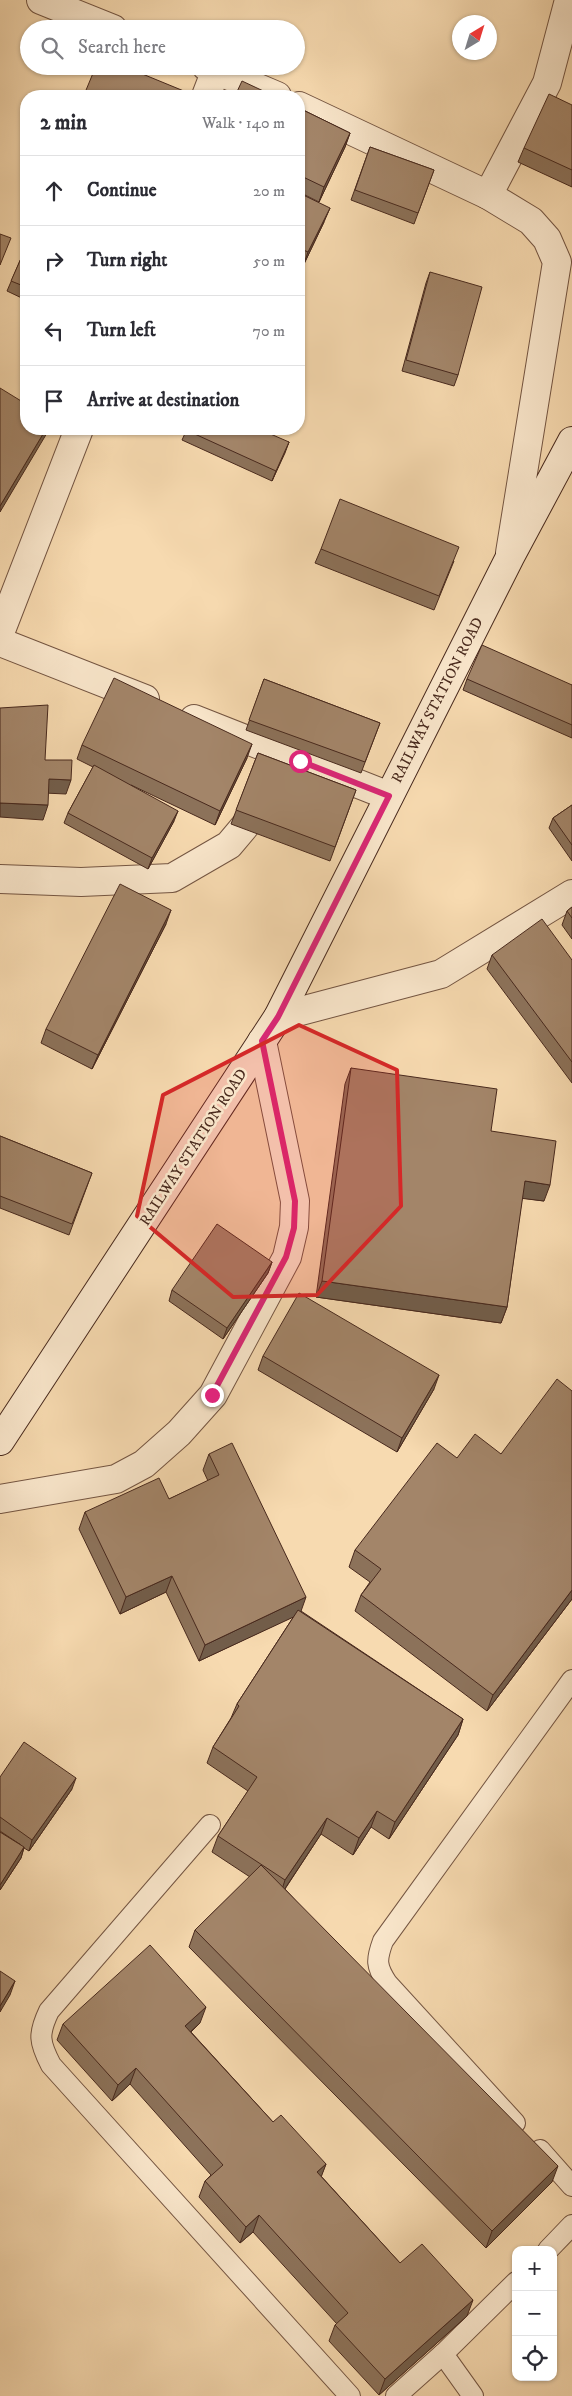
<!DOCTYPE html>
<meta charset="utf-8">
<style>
:root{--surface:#fff;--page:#f2f2f3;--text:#2b2b33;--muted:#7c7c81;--line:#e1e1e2}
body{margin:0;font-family:"IM FELL DW Pica",serif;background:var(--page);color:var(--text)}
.controls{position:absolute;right:15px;bottom:15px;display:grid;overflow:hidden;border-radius:10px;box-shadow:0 1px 4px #0004}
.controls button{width:45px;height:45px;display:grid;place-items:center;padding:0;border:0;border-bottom:1px solid var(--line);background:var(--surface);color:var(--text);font:25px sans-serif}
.compass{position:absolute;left:452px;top:15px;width:45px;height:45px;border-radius:50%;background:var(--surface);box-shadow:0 1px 4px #0004;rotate:38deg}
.stop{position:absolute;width:15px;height:15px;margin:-11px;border:4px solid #db2777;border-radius:50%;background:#fff}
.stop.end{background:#db2777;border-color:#fff;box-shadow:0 1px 5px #0008}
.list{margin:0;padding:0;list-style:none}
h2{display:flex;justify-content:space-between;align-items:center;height:65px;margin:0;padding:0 20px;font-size:21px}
h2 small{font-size:16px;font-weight:400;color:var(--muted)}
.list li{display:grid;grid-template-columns:32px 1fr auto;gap:15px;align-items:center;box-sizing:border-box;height:70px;padding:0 20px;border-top:1px solid var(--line)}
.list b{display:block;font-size:19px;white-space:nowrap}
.list em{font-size:16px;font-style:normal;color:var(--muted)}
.icon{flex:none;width:28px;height:28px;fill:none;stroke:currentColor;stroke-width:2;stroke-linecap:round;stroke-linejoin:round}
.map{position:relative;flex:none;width:572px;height:2396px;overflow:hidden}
.search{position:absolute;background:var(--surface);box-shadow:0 1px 4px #0004;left:20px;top:20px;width:285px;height:55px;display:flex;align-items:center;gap:12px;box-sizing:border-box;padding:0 18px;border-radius:28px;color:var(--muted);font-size:19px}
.panel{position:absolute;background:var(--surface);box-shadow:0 1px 4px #0004;left:20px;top:90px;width:285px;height:345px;border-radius:20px}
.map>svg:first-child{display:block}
</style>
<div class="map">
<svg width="572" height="2396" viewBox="0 0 572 2396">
<rect width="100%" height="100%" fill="#f7dab0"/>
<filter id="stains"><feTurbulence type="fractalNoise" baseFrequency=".004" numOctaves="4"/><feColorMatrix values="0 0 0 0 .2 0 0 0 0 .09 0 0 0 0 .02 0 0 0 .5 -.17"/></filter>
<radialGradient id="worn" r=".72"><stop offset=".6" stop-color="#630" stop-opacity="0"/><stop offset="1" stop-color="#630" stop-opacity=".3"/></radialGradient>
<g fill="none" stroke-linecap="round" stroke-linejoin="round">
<!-- lane casing -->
<g stroke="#745542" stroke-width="22">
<g id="lane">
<path d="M210,1825l-161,186c-11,23 -10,31 2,54l299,331"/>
<path d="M515,2123l-128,-140c-11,-17 -11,-23 -4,-42l189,-261"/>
<polyline points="540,2150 572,2186"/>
<polyline points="548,2250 572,2225"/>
<polyline points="443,2354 473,2396"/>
<polyline points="396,2396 443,2354 516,2282"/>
</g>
</g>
<!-- street casing -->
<g stroke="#745542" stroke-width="30">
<g id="street">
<polyline points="41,0 113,29"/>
<polyline points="206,66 277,96"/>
<polyline points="206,96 216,70"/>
<polyline points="299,106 488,195 531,221 547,239 557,262 510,553"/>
<polyline points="488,195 547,83 569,0"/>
<polyline points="0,633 79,429"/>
<polyline points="0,642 145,699"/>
<polyline points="194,719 389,796"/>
<polyline points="0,879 81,882 172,878 229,845 266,801"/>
<polyline points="278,1017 441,974 572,894"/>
<polyline points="0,1499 116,1479 144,1464 179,1433 213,1395 287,1257 294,1227 295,1201 262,1041"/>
</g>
</g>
<!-- secondary casing -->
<g stroke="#48291d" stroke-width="30">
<polyline id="secondary" points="0,1441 278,1017 510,557 572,441"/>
</g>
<!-- lane -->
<use href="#lane" stroke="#fae7cc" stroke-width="20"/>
<!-- street -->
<use href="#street" stroke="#fae7cc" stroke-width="28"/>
<!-- secondary -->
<use href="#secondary" stroke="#fae7cc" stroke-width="28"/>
</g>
<!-- wall -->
<g fill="#8c725a" stroke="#48291d">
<polygon points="572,105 572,187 518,162 524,148"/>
<polygon points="299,108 350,133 345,147 319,202 299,192"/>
<polygon points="370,147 434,170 414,224 351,200"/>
<polygon points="299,193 324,222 303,266 299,265"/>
<polygon points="26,247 26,300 7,291"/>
<polygon points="430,272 458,375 454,386 402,371 426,283"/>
<polygon points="187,429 289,442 272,481 182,440"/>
<polygon points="321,549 454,561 434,610 315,563"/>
<polygon points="264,679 380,723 361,773 246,730"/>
<polygon points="467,679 572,685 572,738 463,690"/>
<polygon points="82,745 247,758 215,825 131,785 174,821 148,869 64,823 68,813 93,767 77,759"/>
<polygon points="258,753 356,790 330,861 231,824"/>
<polygon points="572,805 572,861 549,828 553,818"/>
<polygon points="572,907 572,939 562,925 567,911"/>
<polygon points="166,924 92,1069 41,1043 46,1029"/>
<polygon points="492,955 572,960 572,1083 487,969"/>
<polygon points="351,1068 491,1131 544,1201 522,1198 507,1307 501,1323 316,1297 345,1084"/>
<polygon points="0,1136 92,1173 69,1235 0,1208"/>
<polygon points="272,1262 268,1273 223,1339 169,1301 172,1290"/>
<polygon points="263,1356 434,1389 397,1452 258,1370"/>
<polygon points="572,1391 572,1599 487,1711 355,1611 361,1595 370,1582 349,1567 355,1550 457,1458 501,1454"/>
<polygon points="209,1454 301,1611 463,1719 458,1735 389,1839 371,1827 353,1855 321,1834 285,1889 552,2182 486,2248 189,1947 195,1930 250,1877 212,1852 218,1836 248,1791 207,1763 213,1747 231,1718 237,1704 294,1616 199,1661 166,1592 120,1614 79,1529 85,1512 169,1499 208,1481 203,1470"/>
<polygon points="0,1777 72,1789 29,1851 24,1848 21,1858 0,1890 0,1832 21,1845 0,1831"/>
<polygon points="200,2023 191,2032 273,2122 326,2164 321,2176 400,2263 467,2316 379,2395 329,2341 335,2325 337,2324 253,2232 240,2243 199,2197 205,2181 211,2175 130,2084 112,2101 57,2040 63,2024"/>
</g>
<!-- shaded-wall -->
<g fill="#725d4a" stroke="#48291d">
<polygon points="350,133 345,147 319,202 324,187"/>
<polygon points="330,208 324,222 303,266 308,252"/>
<polygon points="46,429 48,429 47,433 0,512 0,506"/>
<polygon points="289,442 285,453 272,481 276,471"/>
<polygon points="252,744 247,758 215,825 220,811"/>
<polygon points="49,779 71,780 66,794 44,793"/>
<polygon points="0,803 48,805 43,820 0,817"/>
<polygon points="178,811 174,821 148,869 152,858"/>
<polygon points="171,910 166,924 92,1069 98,1055"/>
<polygon points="525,1181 550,1185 544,1201 519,1198"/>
<polygon points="272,1262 268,1273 223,1339 227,1328"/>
<polygon points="322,1281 507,1307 501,1323 316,1297"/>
<polygon points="439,1375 434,1389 397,1452 402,1438"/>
<polygon points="172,1576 166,1592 120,1614 126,1597"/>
<polygon points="572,1590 572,1599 487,1711 493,1695"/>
<polygon points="306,1597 300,1614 199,1661 205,1645"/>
<polygon points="463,1719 458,1735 389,1839 395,1822"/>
<polygon points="76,1778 72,1789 29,1851 32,1840"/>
<polygon points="377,1811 371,1827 353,1855 359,1838"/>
<polygon points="327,1818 321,1834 280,1896 285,1880"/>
<polygon points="24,1847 21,1858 0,1890 0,1885"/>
<polygon points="15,1981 10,1995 0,2012 0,2006"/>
<polygon points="206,2007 200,2023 179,2042 185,2026"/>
<polygon points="136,2068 130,2084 112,2101 118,2085"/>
<polygon points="326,2164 320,2180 317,2172"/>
<polygon points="558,2166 552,2182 486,2248 492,2231"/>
<polygon points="259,2215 253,2232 240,2243 246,2227"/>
<polygon points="473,2300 467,2316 379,2395 385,2379"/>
</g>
<!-- building -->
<g fill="#a38569" stroke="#48291d">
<polygon points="96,66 123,66 196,96 88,96 84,95"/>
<polygon points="242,81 274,96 235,96"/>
<polygon points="549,94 572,105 572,170 524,148"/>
<polygon points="299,108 350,133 324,187 299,175"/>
<polygon points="370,147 434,170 418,213 355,190"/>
<polygon points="299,193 330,208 308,252 299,248"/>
<polygon points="0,234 11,238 0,265"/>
<polygon points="26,247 26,287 11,281"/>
<polygon points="430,272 482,287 458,375 406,360"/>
<polygon points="0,388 26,404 26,429 46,429 0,506"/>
<polygon points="187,429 259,429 289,442 276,471 186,430"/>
<polygon points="340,499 459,547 439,596 321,549"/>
<polygon points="482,645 572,685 572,725 467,679"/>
<polygon points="114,678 252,744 220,811 82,745"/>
<polygon points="264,679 380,723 365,762 249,720"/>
<polygon points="48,705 45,760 72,760 71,780 49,779 48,805 0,803 0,708"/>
<polygon points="258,753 356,790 335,847 236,810"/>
<polygon points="94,765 178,811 152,858 68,813"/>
<polygon points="572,805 572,845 553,818"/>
<polygon points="120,884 171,910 98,1055 46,1029"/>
<polygon points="572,907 572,918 567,911"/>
<polygon points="542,919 572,960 572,1062 492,955"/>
<polygon points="351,1068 497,1089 491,1131 556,1141 550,1185 525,1181 507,1307 322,1281"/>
<polygon points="0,1136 92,1173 72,1224 0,1196"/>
<polygon points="217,1224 272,1262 227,1328 172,1290"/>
<polygon points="299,1293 439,1375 402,1438 263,1356"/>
<polygon points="557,1379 572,1391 572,1590 493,1695 361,1595 381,1569 355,1550 437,1443 457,1458 475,1434 501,1454"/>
<polygon points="232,1443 306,1597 205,1645 172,1576 126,1597 85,1512 159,1478 169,1499 219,1475 209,1454"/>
<polygon points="298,1610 463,1719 395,1822 377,1811 359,1838 327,1818 285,1880 218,1836 257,1777 213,1747 239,1706 237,1704"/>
<polygon points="24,1742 76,1778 32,1840 0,1817 0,1777"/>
<polygon points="0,1832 24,1847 0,1885"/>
<polygon points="261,1865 558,2166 492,2231 195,1930"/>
<polygon points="150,1945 206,2007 185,2026 273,2122 281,2115 326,2164 317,2172 400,2263 422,2244 473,2300 385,2379 335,2325 348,2313 259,2215 246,2227 205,2181 223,2165 136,2068 118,2085 63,2024"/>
<polygon points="0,1971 15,1981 0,2006"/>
</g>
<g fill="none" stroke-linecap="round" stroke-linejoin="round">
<!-- route -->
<polyline stroke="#db2777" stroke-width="6" points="212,1395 286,1257 294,1228 295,1201 262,1041 278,1017 389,796 300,761"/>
</g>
<!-- marked area -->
<path fill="#d62828" fill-opacity="0.2" stroke="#d62828" stroke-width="4" stroke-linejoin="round" d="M299,1025l98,45 4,136 -84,89 -84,2 -96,-81 26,-121z"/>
<g text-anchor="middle" stroke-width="5" stroke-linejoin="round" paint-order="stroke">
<!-- street labels -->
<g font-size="15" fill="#48291d" stroke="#fae7cc">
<text transform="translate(437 700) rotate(-63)" y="5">RAILWAY STATION ROAD</text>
<text transform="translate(193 1147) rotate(-57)" y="5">RAILWAY STATION ROAD</text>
</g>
</g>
<rect width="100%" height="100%" filter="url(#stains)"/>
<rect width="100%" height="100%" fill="url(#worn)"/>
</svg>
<div class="controls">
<button>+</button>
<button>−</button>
<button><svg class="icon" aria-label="locate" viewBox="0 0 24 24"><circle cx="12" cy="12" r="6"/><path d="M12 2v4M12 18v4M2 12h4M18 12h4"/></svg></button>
</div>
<svg class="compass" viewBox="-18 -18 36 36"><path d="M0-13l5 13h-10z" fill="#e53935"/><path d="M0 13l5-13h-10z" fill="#7c7c81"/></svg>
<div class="stop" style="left:300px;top:761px"></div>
<div class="stop end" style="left:212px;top:1395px"></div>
<div class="search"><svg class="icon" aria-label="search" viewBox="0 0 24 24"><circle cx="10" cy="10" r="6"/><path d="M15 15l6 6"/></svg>Search here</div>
<section class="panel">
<h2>2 min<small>Walk · 140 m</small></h2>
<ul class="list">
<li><svg class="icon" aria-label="ahead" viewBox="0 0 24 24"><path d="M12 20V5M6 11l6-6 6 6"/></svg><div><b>Continue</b></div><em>20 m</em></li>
<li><svg class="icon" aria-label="right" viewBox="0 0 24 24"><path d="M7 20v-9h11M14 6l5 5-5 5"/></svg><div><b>Turn right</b></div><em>50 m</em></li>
<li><svg class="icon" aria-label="left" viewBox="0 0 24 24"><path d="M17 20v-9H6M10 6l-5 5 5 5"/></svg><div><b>Turn left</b></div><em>70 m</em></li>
<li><svg class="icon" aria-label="arrive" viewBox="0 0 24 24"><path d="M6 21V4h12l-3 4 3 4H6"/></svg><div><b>Arrive at destination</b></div></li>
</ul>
</section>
</div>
